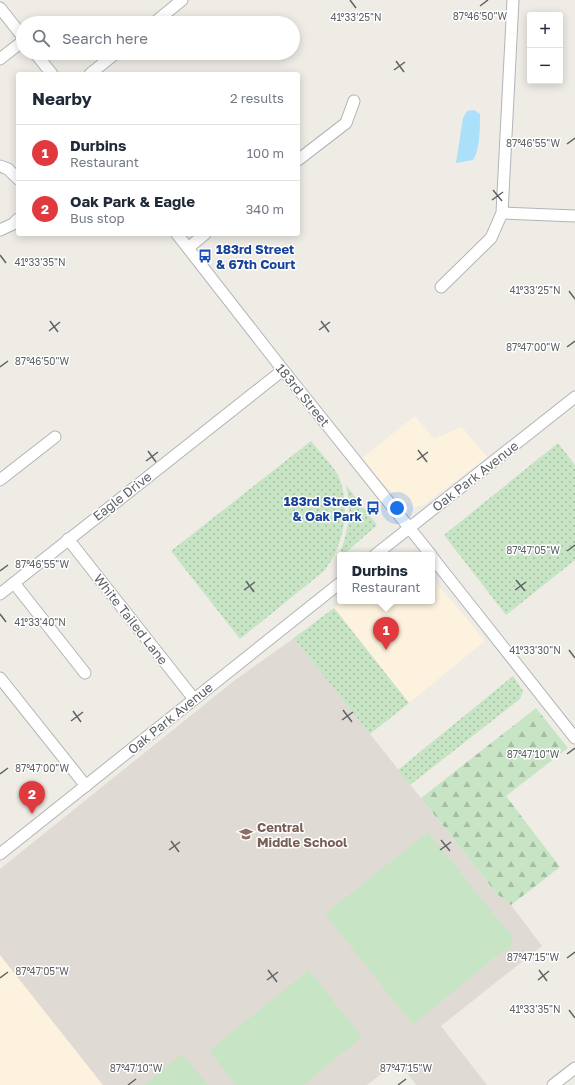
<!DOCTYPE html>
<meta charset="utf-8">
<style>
:root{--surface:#fff;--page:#f2f2f3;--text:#1f2937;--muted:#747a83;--line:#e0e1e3;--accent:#e13a3e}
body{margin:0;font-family:"Golos Text",sans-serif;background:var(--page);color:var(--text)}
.controls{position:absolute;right:12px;top:12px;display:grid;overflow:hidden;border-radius:4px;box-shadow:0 2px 10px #0003}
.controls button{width:36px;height:36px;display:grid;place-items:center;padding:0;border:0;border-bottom:1px solid var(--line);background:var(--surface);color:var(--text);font:20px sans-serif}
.you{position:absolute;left:397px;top:508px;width:14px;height:14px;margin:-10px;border:3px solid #fff;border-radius:50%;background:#1a73e8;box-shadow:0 0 0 6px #1a73e833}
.badge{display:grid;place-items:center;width:26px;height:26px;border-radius:50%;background:var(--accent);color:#fff;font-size:13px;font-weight:700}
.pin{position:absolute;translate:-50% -33px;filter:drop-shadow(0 1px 2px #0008)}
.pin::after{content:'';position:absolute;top:21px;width:14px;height:12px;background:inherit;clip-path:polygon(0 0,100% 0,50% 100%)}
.popup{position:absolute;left:337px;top:552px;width:98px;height:52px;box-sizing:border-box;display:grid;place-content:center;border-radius:4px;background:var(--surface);filter:drop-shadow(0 1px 3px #0005);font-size:13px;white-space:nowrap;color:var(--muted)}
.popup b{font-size:15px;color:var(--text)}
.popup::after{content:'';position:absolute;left:50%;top:100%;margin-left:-8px;border:8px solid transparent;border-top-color:var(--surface)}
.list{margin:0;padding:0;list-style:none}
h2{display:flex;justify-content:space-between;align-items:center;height:52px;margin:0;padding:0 16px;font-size:17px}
h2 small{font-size:13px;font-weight:400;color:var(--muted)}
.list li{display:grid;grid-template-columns:26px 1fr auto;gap:12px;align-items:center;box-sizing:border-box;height:56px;padding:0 16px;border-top:1px solid var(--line)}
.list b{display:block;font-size:15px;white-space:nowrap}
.list p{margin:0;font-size:13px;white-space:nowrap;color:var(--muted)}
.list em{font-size:13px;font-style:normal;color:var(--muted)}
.icon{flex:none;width:22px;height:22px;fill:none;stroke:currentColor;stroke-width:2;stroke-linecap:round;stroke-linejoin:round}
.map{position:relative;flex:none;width:575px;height:1085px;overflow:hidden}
.search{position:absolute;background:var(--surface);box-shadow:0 2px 10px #0003;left:16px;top:16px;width:284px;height:44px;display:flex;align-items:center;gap:10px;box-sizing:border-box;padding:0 14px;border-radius:22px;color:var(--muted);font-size:15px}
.panel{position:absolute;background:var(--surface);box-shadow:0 2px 10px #0003;left:16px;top:72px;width:284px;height:164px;border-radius:4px}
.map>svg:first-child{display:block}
</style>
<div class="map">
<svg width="575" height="1085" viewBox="0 0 575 1085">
<defs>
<pattern id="grass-dots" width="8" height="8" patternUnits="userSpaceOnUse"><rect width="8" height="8" fill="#c7e5c4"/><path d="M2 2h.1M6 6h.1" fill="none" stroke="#a5bda3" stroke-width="1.8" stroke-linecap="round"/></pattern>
<pattern id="forest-firs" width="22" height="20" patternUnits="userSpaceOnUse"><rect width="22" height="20" fill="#c7e5c4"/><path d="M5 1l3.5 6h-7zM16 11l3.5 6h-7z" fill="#a5bda3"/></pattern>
</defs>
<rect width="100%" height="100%" fill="#efece6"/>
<!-- commercial -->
<g fill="#fcf2de">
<polygon points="415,416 434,439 462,427 487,457 424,505 415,507 402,500 386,487 362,458"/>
<polygon points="432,579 453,602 485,641 409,703 334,608 343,601 432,601"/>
<polygon points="0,955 103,1085 0,1085"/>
</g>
<!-- education -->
<polygon fill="#dfdbd4" points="294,638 497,894 511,905 542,946 441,1026 487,1085 416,1085 398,1061 367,1085 103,1085 0,955 0,869 235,680"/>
<!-- grass -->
<g fill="url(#grass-dots)">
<path d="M311,441c7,9 23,26 28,36 12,30 5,70 -15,94l-84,68 -69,-88z"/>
<polygon points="558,443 575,465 575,560 506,615 444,535"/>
<path d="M346,485l31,40 -34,30h-3v3l-3,3c7,-17 13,-38 12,-56 0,-7 -2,-13 -3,-20z"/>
<polygon points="334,608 409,703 370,734 294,638"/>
<polygon points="513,676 523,691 520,699 410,785 398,770"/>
</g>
<!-- forest -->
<polygon fill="url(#forest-firs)" points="536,708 568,748 506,796 560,867 511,905 497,894 421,798"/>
<!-- park -->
<g fill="#c7e5c4">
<polygon points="428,832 504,927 510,932 513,942 508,951 500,953 413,1025 325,914"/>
<polygon points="309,970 362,1037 303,1085 236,1085 209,1051"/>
<polygon points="182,1054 208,1085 145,1085"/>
</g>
<!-- water -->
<path fill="#abe0fb" d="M474,110l6,4c0,12 0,36 -7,46l-17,3 7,-45 4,-7z"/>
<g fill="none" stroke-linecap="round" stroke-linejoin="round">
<!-- minor casing -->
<g stroke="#b1b4b8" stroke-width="13">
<g id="minor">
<polyline points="0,8 23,37"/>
<polyline points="154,23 182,0"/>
<polyline points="35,53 52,74"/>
<polyline points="0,59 23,41"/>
<polyline points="90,74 116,53"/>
<polyline points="298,160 346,123 354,101"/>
<polyline points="0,166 8,169 18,179"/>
<polyline points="502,213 575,216"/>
<polyline points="0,230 13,224 18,219"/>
<polyline points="177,234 283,370 431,555"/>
<polyline points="188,248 205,234"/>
<polyline points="441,287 491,238 502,213 513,0"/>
<polyline points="0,480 55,437"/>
<polyline points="68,539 194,699"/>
<polyline points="375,555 575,397"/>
<polyline points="432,557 575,738"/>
<polyline points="14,583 85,673"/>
<polyline points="0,594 283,370"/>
<polyline points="0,678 86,786"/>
<polyline points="0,854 340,583"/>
<polyline points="553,1085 575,1068"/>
</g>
</g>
<!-- minor -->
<use href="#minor" stroke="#fff" stroke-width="11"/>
</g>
<!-- ticks -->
<path fill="none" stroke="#5e6266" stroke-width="1.5" d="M350,0l6,8M480,6l8,-6M396,61l8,11M394,70l11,-8M567,144l8,-6M493,190l9,11M492,200l11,-8M0,255l6,8M569,291l6,8M50,321l8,11M321,321l8,11M319,330l11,-8M49,331l11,-9M567,347l8,-6M0,367l8,-6M418,450l9,12M148,451l8,11M417,460l11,-8M146,461l12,-9M567,551l8,-6M0,571l8,-6M516,580l9,11M246,581l8,11M244,590l11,-8M515,590l11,-8M0,614l6,8M569,650l6,8M343,710l9,12M73,711l8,11M342,720l11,-8M71,721l12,-9M567,754l8,-6M0,774l8,-6M441,840l9,11M171,841l8,11M169,850l11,-8M440,850l11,-8M567,958l8,-6M268,970l9,12M539,970l8,11M0,978l8,-6M267,980l11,-8M538,980l11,-9M569,1010l6,8M128,1085l8,-6M398,1085l8,-6"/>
<!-- icons -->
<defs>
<g id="bus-bare" transform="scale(1.08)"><path d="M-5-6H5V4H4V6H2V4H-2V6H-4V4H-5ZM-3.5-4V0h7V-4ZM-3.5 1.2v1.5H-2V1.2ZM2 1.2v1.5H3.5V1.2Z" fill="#1a4fb4" stroke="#fff" stroke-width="2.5" paint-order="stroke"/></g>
<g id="school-bare" transform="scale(1.08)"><path d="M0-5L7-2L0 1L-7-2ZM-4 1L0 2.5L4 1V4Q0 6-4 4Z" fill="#8d6e63" stroke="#fff" stroke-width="2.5" paint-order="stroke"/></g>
</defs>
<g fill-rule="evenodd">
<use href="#bus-bare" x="205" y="256"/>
<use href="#bus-bare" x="373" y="508"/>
<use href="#school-bare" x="246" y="834"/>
</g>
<g text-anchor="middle" stroke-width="3" stroke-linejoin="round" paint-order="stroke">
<!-- transit labels -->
<g font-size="13" font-weight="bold" fill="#164399" stroke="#fff" text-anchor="start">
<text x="216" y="254">183rd Street<tspan x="216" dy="15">&amp; 67th Court</tspan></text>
<text x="362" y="506" text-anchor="end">183rd Street<tspan x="362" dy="15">&amp; Oak Park</tspan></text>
</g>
<!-- street labels -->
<g font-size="13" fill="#5e6266" stroke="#fff">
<text transform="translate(303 395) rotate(51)" y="5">183rd Street</text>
<text transform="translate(475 476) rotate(-38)" y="5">Oak Park Avenue</text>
<text transform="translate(122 496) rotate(-38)" y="5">Eagle Drive</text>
<text transform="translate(131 619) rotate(52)" y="5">White Tailed Lane</text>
<text transform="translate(170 718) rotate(-39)" y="5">Oak Park Avenue</text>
</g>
<!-- education labels -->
<g font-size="13" font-weight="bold" fill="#785e54" stroke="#fff" text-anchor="start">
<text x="257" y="832">Central<tspan x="257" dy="15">Middle School</tspan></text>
</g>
</g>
<g font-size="10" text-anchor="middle" fill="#5e6266" stroke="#fff" stroke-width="3" stroke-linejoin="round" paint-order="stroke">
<text x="480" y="20">87°46'50"W</text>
<text x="356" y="21">41°33'25"N</text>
<text x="533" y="147">87°46'55"W</text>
<text x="40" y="266">41°33'35"N</text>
<text x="535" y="294">41°33'25"N</text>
<text x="533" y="351">87°47'00"W</text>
<text x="42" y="365">87°46'50"W</text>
<text x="533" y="554">87°47'05"W</text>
<text x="42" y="568">87°46'55"W</text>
<text x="40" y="626">41°33'40"N</text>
<text x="535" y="654">41°33'30"N</text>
<text x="533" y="758">87°47'10"W</text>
<text x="42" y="772">87°47'00"W</text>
<text x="533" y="961">87°47'15"W</text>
<text x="42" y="975">87°47'05"W</text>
<text x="535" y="1013">41°33'35"N</text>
<text x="136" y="1072">87°47'10"W</text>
<text x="406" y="1072">87°47'15"W</text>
</g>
</svg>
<div class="controls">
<button>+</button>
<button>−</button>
</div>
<div class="you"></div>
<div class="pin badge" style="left:386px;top:650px">1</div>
<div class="popup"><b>Durbins</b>Restaurant</div>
<div class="pin badge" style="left:32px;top:814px">2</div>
<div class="search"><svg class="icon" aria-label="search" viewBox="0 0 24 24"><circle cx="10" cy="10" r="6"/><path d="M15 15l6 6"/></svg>Search here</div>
<section class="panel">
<h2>Nearby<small>2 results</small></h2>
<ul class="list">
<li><span class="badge">1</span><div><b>Durbins</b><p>Restaurant</p></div><em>100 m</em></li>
<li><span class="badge">2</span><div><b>Oak Park &amp; Eagle</b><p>Bus stop</p></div><em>340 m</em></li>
</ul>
</section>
</div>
